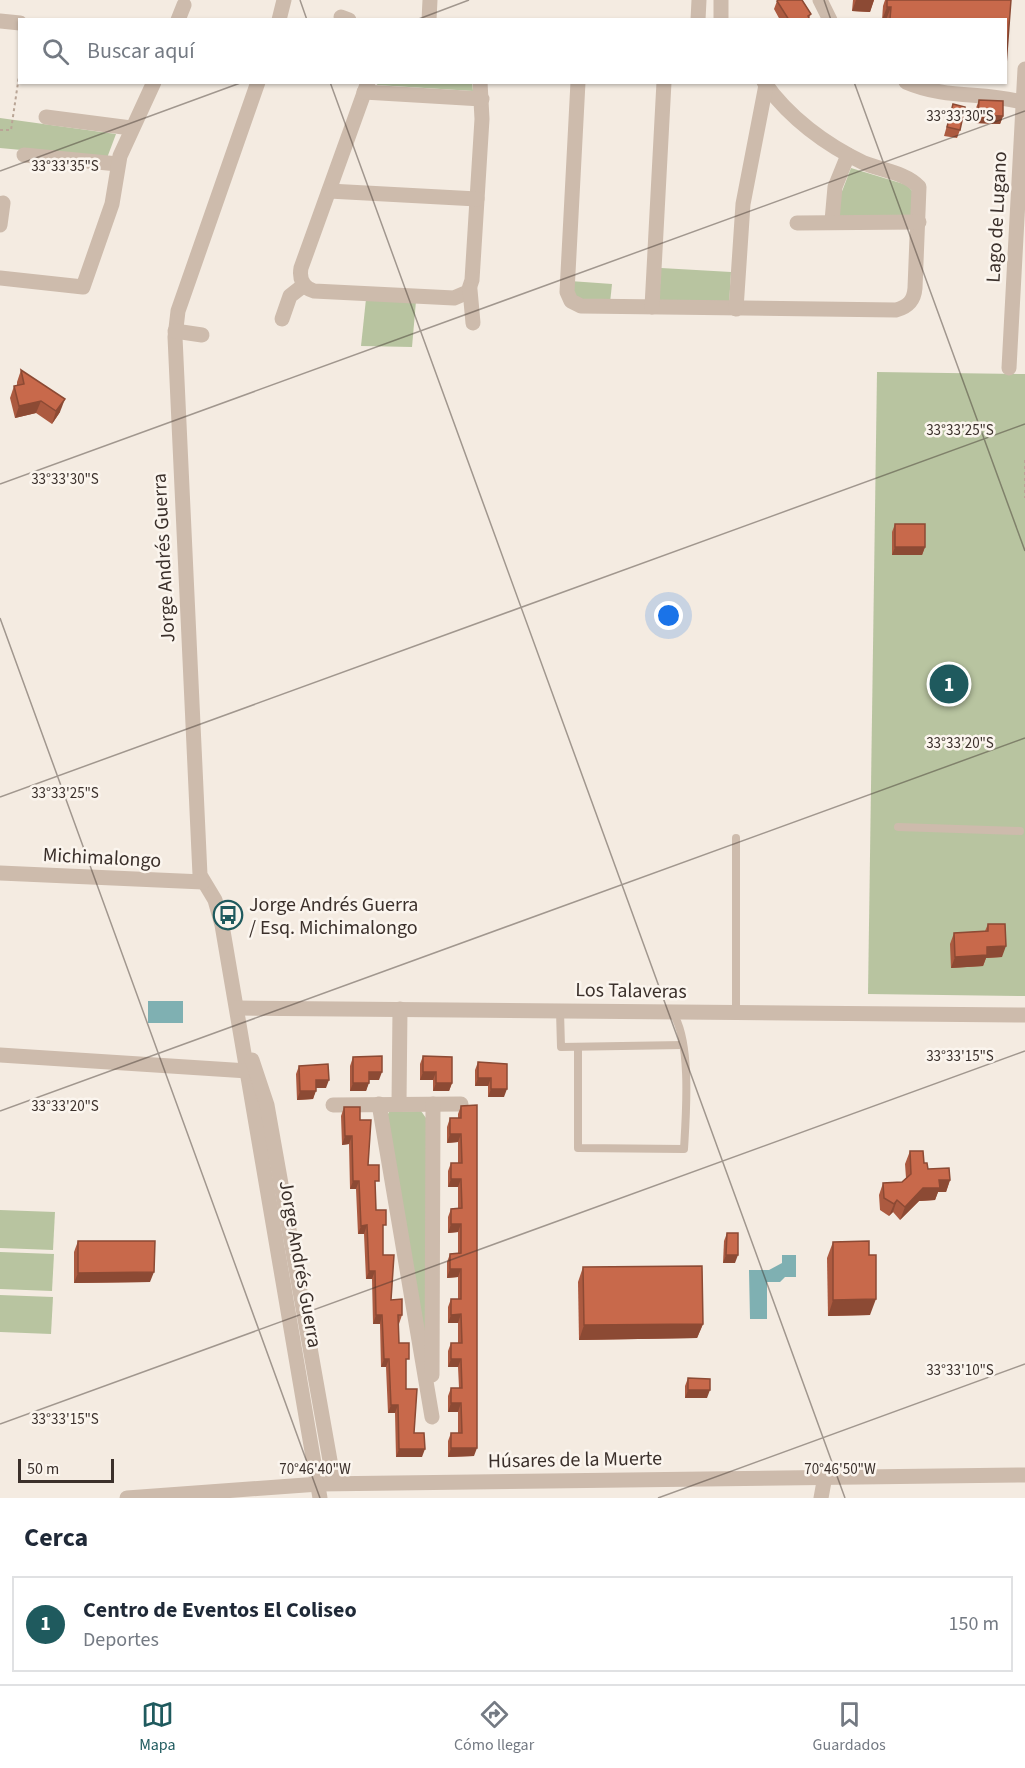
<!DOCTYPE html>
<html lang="es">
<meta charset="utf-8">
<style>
:root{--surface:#fff;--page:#f2f2f3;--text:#1f2937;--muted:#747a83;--line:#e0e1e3;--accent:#1f5a5e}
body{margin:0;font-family:"Source Sans 3",sans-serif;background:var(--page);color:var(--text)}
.scale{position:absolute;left:18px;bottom:15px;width:96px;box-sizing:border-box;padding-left:6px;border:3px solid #3b302b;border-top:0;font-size:16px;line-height:21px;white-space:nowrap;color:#3b302b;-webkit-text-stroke:4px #fbf5ee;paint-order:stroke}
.you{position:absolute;left:669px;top:616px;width:21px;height:21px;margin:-15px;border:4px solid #fff;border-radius:50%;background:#1a73e8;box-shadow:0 0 0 9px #1a73e833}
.badge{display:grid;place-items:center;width:39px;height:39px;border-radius:50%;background:var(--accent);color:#fff;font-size:20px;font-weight:700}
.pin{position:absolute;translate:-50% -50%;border:3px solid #fff;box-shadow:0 2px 6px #0006}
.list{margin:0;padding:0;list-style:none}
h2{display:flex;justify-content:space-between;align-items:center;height:78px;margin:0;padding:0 24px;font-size:26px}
h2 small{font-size:20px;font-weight:400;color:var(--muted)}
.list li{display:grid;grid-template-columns:39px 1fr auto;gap:18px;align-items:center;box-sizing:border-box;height:96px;margin:0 12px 12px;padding:0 12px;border:2px solid var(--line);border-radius:0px}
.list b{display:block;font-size:22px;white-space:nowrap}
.list p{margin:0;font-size:20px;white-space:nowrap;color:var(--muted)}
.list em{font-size:20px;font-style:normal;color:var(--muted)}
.icon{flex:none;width:33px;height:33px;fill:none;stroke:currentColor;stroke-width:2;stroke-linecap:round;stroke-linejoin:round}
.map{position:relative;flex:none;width:1025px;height:1498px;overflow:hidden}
.search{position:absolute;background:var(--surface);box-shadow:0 2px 4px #0004;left:18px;right:18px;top:18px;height:66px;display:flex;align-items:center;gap:15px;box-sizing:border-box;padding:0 21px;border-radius:0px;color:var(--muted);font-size:22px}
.sheet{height:186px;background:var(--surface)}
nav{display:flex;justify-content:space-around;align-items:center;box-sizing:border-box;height:84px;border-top:2px solid var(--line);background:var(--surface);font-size:16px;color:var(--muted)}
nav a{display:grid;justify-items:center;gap:3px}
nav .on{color:var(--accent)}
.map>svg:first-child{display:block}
</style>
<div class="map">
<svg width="1025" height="1498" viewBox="0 0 1025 1498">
<rect width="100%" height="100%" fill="#f4ebe1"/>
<!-- green -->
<g fill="#b8c4a0">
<polygon points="378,82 472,83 473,91 377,85"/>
<polygon points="0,118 116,134 107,158 0,148"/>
<polygon points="851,168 907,185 913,192 914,218 838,217 841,194"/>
<polygon points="661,268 731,272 729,305 659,302"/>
<polygon points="570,281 612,284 610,303 576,299"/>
<polygon points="366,299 416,301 412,347 361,346"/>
<polygon points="877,372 1025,374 1025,996 868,994"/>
<polygon points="421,1111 426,1118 427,1360 385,1120 389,1112"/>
<polygon points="0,1210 55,1212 53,1250 0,1248"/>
<polygon points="0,1252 54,1254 52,1291 0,1289"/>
<polygon points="0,1295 53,1297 51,1334 0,1332"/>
</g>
<!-- water -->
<g fill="#7fb0b2">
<rect x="148" y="1001" width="35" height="22"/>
<polygon points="782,1255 796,1255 796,1277 785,1277 780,1282 767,1282 767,1319 750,1319 749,1270 769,1270 782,1263"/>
</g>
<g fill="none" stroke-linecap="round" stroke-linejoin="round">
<!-- path -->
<g stroke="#b9a596" stroke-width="2" stroke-dasharray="3 3" stroke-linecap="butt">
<polyline points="0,130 11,130 20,69"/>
<polyline points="1025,460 1025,498"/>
</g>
<!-- lane -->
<g stroke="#cdbbac" stroke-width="8">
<polyline points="898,827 1020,831"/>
<polyline points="736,838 736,1013"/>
<polyline points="560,1011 561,1047 683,1045"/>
<path d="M578,1047v101l106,1c2,-34 8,-109 -12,-137"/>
</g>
<!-- street -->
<g stroke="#cdbbac" stroke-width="15">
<polyline points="820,0 830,20"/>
<polyline points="341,17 349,20"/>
<polyline points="178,20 184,5"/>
<polyline points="279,20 284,0"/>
<polyline points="429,20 430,0"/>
<polyline points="698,20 699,0"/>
<polyline points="721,20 721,0"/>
<polyline points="0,21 20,23"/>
<polyline points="258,82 178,311 175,337 200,875 215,900 222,925 320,1498"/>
<path d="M368,82l-67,186c-2,11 2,20 13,23l140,7 14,-6 4,-12 10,-161 -2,-37"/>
<path d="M578,82l-11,210 4,9 10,5 315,4c12,-3 18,-9 19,-22l4,-101c-12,-14 -38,-17 -55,-24 -38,-18 -76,-46 -100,-81"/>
<path d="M906,82c42,18 79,9 119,21"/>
<polyline points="364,92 482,99"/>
<polyline points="46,117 131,128"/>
<polyline points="24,155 118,164"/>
<polyline points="329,191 477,199"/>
<polyline points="832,221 835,187 848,155"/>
<polyline points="797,223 919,222"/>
<polyline points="0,225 3,203"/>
<polyline points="0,278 83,287 112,204 120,156 154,82"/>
<polyline points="470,290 473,323"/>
<polyline points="652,307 664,82"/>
<polyline points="736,309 743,204 766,85"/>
<polyline points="282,319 290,296 304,285"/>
<polyline points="175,331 202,335"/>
<polyline points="1009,368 1025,69"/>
<polyline points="0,873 203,882"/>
<polyline points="237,1008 1025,1015"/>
<polyline points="0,1055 248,1071"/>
<polyline points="252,1060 267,1105 334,1483"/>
<polyline points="379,1104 432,1417"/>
<polyline points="399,1104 400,1009"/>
<polyline points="333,1105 461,1104"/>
<polyline points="432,1375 433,1104"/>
<polyline points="127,1498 319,1484 1025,1475"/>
<polyline points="821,1498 825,1476"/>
</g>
</g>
<!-- wall -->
<g fill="#ac5a40">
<polygon points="778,0 803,0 803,1 811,14 809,18 810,20 780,20 774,9 777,1"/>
<polygon points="853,0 874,0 870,12 852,11"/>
<polygon points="885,0 1011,0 1005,20 882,20 883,6"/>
<polygon points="979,100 1003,116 1000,124 975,123 976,108"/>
<polygon points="953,104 960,130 957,138 944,136"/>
<polygon points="21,370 60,412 52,424 36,413 15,418 10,398 14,386 17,386 17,382"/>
<polygon points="895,524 925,547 922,555 892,555 892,532"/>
<polygon points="988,924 1002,957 986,958 983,966 951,968 950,944 954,933 985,931"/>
<polygon points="423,1056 452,1083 449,1091 433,1091 433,1080 420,1080 420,1064"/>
<polygon points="353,1057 379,1080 369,1080 366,1091 350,1091 350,1066"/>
<polygon points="478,1062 504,1097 488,1097 488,1086 475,1086 475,1070"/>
<polygon points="299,1066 326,1088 316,1088 313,1099 297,1100 296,1074"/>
<polygon points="461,1106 474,1456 448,1457 448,1441 451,1433 458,1433 458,1412 448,1412 448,1396 451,1388 459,1388 458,1367 448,1367 448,1351 451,1343 458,1343 458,1323 448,1323 448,1307 451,1299 458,1299 458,1277 447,1278 447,1262 450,1254 458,1254 458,1232 448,1233 448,1217 451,1209 458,1208 458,1187 448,1187 448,1171 451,1163 458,1163 458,1142 447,1143 447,1127 450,1118 458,1118 458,1114"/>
<polygon points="344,1107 360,1120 368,1165 375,1189 376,1210 383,1234 383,1255 391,1300 402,1315 399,1324 399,1343 406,1367 406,1389 414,1433 422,1457 396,1457 395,1413 388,1413 386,1367 381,1367 380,1324 373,1324 372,1279 366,1279 364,1234 358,1234 356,1189 350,1189 349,1144 342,1145 341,1116"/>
<polygon points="910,1151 924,1163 928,1169 950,1180 946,1192 938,1192 935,1200 919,1201 900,1220 893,1212 889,1216 880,1210 879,1195 883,1183 902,1182 906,1178 905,1164"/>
<polygon points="727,1233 735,1263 723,1263 724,1241"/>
<polygon points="78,1241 150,1282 74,1283 74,1252"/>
<polygon points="833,1242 870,1315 828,1316 827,1258"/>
<polygon points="583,1267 703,1324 697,1338 579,1340 578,1282"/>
<polygon points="688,1378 707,1398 685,1398 685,1386"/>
</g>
<!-- shaded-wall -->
<g fill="#8c4a34">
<polygon points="856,0 874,0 870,12 852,11"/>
<polygon points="887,7 891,7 886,20 882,20"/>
<polygon points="978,115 1003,116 1000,124 975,123"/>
<polygon points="65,399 60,412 52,424 56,411"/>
<polygon points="41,401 36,413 15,418 19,406"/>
<polygon points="895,547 925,547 922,555 892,555"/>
<polygon points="1006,946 1002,957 986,958 983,966 951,968 955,957 987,947"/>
<polygon points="369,1072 382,1072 379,1080 366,1080"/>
<polygon points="423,1072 436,1072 433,1080 420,1080"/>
<polygon points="478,1078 491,1078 488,1086 475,1086"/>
<polygon points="316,1080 329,1080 326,1088 313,1088"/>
<polygon points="353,1083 369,1083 366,1091 350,1091"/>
<polygon points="436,1083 452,1083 449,1091 433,1091"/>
<polygon points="491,1089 507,1089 504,1097 488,1097"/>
<polygon points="300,1091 316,1091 313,1099 297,1100"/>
<polygon points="450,1134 461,1134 458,1142 447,1143"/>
<polygon points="345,1136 352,1136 349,1144 342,1145"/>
<polygon points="451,1179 461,1179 458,1187 448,1187"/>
<polygon points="939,1180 950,1180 946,1192 938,1192 935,1200 919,1201 900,1220 905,1207 923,1188"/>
<polygon points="353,1181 359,1181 356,1189 350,1189"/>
<polygon points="897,1200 893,1212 889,1216 894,1204"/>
<polygon points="451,1224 461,1224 458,1232 448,1233"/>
<polygon points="367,1225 364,1234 358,1234 361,1226"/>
<polygon points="726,1255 738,1255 735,1263 723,1263"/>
<polygon points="450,1269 461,1269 458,1277 447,1278"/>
<polygon points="369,1271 375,1271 372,1279 366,1279"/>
<polygon points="154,1272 150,1282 74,1283 78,1273"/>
<polygon points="876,1299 870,1315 828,1316 833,1300"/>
<polygon points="461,1314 458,1323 448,1323 451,1315"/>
<polygon points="376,1315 382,1315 380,1324 373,1324"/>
<polygon points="703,1324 697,1338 579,1340 584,1325"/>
<polygon points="384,1359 389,1359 386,1367 381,1367"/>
<polygon points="451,1359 461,1359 458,1367 448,1367"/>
<polygon points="688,1390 710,1390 707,1398 685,1398"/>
<polygon points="451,1403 461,1403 458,1412 448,1412"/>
<polygon points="391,1405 398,1405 395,1413 388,1413"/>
<polygon points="451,1448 477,1448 474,1456 448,1457"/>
<polygon points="399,1449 425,1449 422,1457 396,1457"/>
</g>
<!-- building -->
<g fill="#c8694b" stroke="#8c4a34" stroke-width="1.5">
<polygon points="778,0 802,0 811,14 808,16 810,20 789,20 777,1"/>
<polygon points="887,0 1011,0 1006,65 1005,20 890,19 891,7 887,7"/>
<polygon points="979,100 1003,101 1003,116 978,115"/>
<polygon points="953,104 965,107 960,130 947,127"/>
<polygon points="21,370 65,399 56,411 41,401 19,406 14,386 24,384"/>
<rect x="895" y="524" width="30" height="23"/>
<polygon points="988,924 1005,924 1006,946 987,947 987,955 955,957 954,933 988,931"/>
<polygon points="382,1056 382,1072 369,1072 369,1083 353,1083 353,1057"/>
<polygon points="423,1056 452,1057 452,1083 436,1083 436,1072 423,1072"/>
<polygon points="478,1062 507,1064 507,1089 491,1089 491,1078 478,1078"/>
<polygon points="328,1064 329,1080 316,1080 316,1091 300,1091 299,1066"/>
<polygon points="477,1105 477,1448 451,1448 451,1433 462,1433 461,1403 451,1403 451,1388 462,1388 461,1359 451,1359 451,1343 462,1343 461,1314 451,1315 451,1299 461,1299 461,1269 450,1269 450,1254 461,1253 461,1224 451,1224 451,1209 462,1208 461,1179 451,1179 451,1163 462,1163 461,1134 450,1134 450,1118 461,1118 461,1106"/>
<polygon points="344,1107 360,1107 360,1120 371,1120 368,1165 379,1165 379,1181 375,1181 376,1210 386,1210 386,1225 383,1225 383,1255 394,1255 391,1300 402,1299 402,1315 398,1315 399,1343 409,1343 409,1359 406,1359 406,1389 417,1389 414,1433 424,1433 425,1449 399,1449 398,1405 391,1405 389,1359 384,1359 382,1315 376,1315 375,1271 369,1271 367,1225 361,1226 359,1181 353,1181 352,1136 345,1136"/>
<polygon points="910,1151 923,1151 924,1163 927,1163 928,1169 949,1168 950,1180 939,1180 940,1188 923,1188 905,1207 897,1200 894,1204 884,1198 883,1183 902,1182 911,1174"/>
<polygon points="727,1233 738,1233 738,1255 726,1255"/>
<polygon points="78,1241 155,1241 154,1272 78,1273"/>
<polygon points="869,1241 869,1255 876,1255 876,1299 833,1300 833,1242"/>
<polygon points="702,1266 703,1324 584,1325 583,1267"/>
<polygon points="688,1378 710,1379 710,1390 688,1390"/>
</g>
<!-- ticks -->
<path fill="none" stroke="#3b302b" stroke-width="1.5" stroke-opacity="0.45" d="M300,0l7,20M824,0l7,20M416,20l53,-20M330,82l515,1416M854,82l171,469M0,171l243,-89M0,484l1025,-373M0,618l320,880M0,797l1025,-373M0,1111l1025,-373M0,1424l1025,-373M658,1498l367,-134"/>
<!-- icons -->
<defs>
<g id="bus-ring" transform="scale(1.5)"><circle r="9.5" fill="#fbf5ee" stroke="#1f5a5e" stroke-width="1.5"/><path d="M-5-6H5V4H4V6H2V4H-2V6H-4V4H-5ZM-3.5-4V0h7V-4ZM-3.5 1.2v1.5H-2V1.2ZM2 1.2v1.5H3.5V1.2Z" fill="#1f5a5e"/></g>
</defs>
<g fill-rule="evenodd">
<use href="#bus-ring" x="228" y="915"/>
</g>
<g text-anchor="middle" stroke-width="5" stroke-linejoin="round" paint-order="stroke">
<!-- street labels -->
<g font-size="20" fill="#3b302b" stroke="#fbf5ee">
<text transform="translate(996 217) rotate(-87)" y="7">Lago de Lugano</text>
<text transform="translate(163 558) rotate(-93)" y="7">Jorge Andrés Guerra</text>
<text transform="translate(102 857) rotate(3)" y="7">Michimalongo</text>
<text transform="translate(631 990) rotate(1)" y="7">Los Talaveras</text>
<text transform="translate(301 1264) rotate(80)" y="7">Jorge Andrés Guerra</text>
<text transform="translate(575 1459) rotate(-1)" y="7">Húsares de la Muerte</text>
</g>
<!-- poi labels -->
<g font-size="20" fill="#3b302b" stroke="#fbf5ee" text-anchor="start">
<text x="249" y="911">Jorge Andrés Guerra<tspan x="249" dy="23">/ Esq. Michimalongo</tspan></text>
</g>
</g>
<g font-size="15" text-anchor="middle" fill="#3b302b" stroke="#fbf5ee" stroke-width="5" stroke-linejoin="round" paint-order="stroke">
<text x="960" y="121">33°33'30"S</text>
<text x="65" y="171">33°33'35"S</text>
<text x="960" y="435">33°33'25"S</text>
<text x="65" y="484">33°33'30"S</text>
<text x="960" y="748">33°33'20"S</text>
<text x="65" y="798">33°33'25"S</text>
<text x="960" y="1061">33°33'15"S</text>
<text x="65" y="1111">33°33'20"S</text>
<text x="960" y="1375">33°33'10"S</text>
<text x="65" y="1424">33°33'15"S</text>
<text x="315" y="1474">70°46'40"W</text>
<text x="840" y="1474">70°46'50"W</text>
</g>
</svg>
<div class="scale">50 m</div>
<div class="you"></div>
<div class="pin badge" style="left:949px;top:684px">1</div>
<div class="search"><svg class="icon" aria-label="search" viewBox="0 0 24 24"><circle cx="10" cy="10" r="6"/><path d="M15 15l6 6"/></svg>Buscar aquí</div>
</div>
<section class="sheet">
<h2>Cerca<small></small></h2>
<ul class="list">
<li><span class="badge">1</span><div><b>Centro de Eventos El Coliseo</b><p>Deportes</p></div><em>150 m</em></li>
</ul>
</section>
<nav>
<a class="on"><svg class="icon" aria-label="map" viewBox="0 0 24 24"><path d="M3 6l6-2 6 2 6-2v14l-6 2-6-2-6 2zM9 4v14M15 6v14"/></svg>Mapa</a>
<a><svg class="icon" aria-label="directions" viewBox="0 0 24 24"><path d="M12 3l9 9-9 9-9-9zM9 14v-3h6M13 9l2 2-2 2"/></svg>Cómo llegar</a>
<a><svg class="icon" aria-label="saved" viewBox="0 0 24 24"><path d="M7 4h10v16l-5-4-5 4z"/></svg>Guardados</a>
</nav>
